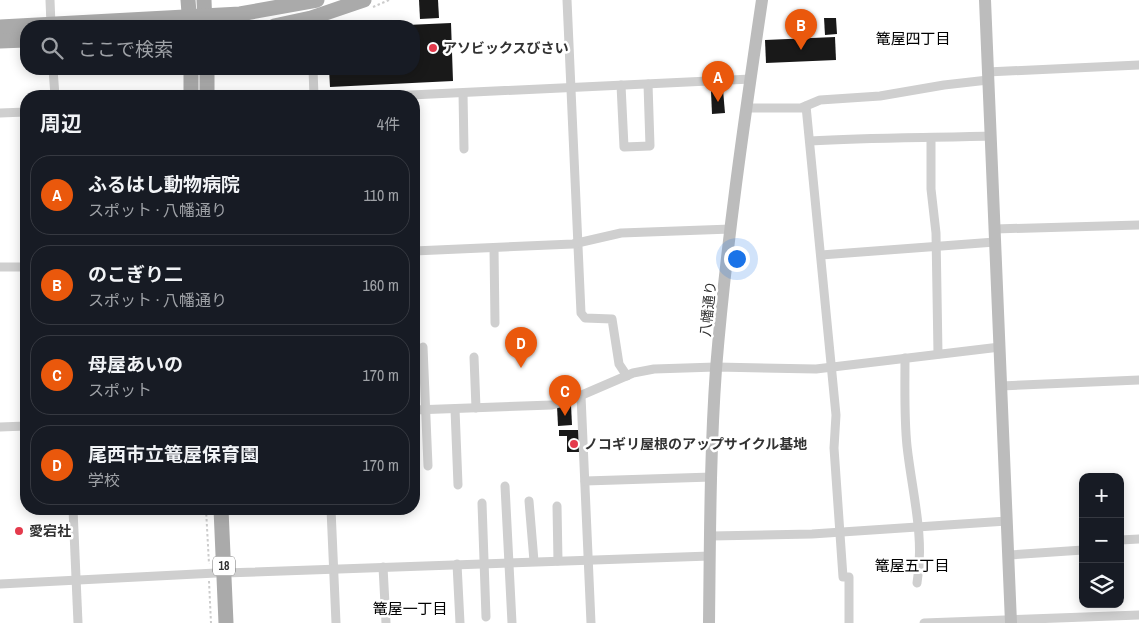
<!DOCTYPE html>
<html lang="ja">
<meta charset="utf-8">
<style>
:root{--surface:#171b24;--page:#242831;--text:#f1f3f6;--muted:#9ea1a6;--line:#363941;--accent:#ea580c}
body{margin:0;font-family:"Archivo Narrow","Noto Sans JP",sans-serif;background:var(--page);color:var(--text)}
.controls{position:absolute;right:15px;bottom:15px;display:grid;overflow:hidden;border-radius:10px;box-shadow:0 2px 12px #0003}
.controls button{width:45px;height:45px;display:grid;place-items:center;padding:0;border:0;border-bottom:1px solid var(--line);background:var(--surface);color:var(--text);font:25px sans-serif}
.you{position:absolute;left:736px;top:258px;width:18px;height:18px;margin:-12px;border:4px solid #fff;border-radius:50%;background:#1a73e8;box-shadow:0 0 0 8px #1a73e833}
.badge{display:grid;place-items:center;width:32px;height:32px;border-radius:50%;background:var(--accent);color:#fff;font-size:16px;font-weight:700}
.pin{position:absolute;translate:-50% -41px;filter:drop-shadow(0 1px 2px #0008)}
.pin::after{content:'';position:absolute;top:26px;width:18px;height:15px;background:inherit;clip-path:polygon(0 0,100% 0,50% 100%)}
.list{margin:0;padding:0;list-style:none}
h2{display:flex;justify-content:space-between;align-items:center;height:65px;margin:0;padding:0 20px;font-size:21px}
h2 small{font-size:16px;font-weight:400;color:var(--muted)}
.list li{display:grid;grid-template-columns:32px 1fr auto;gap:15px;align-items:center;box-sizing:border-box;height:80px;margin:0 10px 10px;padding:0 10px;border:1px solid var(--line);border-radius:20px}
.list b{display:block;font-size:19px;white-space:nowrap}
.list p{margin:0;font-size:16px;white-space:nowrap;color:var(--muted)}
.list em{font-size:16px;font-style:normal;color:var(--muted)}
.icon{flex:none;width:28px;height:28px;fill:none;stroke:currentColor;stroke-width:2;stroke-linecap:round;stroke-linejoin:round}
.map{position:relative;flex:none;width:1139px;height:623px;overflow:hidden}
.search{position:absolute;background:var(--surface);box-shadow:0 2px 12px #0003;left:20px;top:20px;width:400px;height:55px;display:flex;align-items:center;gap:12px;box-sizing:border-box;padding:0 18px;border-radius:20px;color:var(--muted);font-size:19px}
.panel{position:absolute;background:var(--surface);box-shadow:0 2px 12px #0003;left:20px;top:90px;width:400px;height:425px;border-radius:20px}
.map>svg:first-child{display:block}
</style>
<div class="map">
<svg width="1139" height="623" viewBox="0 0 1139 623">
<rect width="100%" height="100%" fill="#fff"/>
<!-- building -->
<g fill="#191919">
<polygon points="419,0 438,0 439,18 420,19"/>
<polygon points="824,18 836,18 837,34 825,35"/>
<polygon points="451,23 453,81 330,87 329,69 414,69 414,26 407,25"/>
<polygon points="835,37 836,60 766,63 765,40"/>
<polygon points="723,90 725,113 712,114 711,91"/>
<polygon points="571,405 572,425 558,426 557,406"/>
<polygon points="559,430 581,430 582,452 567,452 567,436 559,436"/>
</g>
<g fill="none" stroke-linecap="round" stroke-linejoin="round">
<!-- path -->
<g stroke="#ccc" stroke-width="2" stroke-dasharray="2.5 2.5" stroke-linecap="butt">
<polyline points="373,7 389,0"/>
<polyline points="206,509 209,564"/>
<polyline points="209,581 211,623"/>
</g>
<!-- street -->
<g stroke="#cfcfcf" stroke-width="9">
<polyline points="50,0 51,25"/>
<polyline points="567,0 581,313 585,318 612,319 619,364 627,376"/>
<polyline points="53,69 55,96"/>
<polyline points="313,69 314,96"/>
<polyline points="987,72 1139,65"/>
<polyline points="621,85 624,147 650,146 648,84"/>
<polyline points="463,93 464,149"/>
<polyline points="390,96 751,79"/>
<polyline points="806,106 836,415 834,448 843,577 849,577 849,623"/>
<polyline points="747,108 801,108 820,100 880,96 944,85 988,80"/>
<polyline points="0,113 26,112"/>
<polyline points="931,138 931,189 936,233 938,354"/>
<path d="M810,141c60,-4 120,-3 180,-5"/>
<polyline points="995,229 1139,225"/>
<polyline points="494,248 495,323"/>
<polyline points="414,251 573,244 621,233 731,229"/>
<polyline points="821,255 995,242"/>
<polyline points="0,267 26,267"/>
<polyline points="423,347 428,466"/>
<polyline points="474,357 476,408"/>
<path d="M905,358c0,29 -1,59 2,88 5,46 18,91 10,137"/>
<polyline points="1001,386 1139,380"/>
<polyline points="581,396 591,623"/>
<polyline points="455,409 458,485"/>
<polyline points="414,410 552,405 568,401 633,373 654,369 716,367 816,369 1000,347"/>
<polyline points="0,427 26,426"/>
<polyline points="585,481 712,477"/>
<polyline points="505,486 512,623"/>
<polyline points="529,501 534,561"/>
<polyline points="482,503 486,617"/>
<polyline points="557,506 558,561"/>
<polyline points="73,509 78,623"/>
<polyline points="331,509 336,623"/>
<polyline points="711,536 812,534 1007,521"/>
<polyline points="1120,540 1139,539"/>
<polyline points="1009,555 1083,550"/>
<polyline points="457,564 460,623"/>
<polyline points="383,567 386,623"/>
<polyline points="224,573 710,556"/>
<polyline points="0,584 216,573"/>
<polyline points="924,623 1139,615"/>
</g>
<!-- secondary -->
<g stroke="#bcbcbc" stroke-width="12">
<polyline points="985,0 1011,623"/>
<path d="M709,623c1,-85 1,-170 7,-254 10,-123 28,-247 46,-369"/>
</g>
<!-- primary -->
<g stroke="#aaa" stroke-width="15">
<polyline points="188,0 190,26"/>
<polyline points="204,0 205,26"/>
<polyline points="274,26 311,18 364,0"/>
<polyline points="0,27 240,14 317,0"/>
<polyline points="0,41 26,40"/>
<polyline points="191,69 191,96"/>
<polyline points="207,69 207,96"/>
<polyline points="221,509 226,623"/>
</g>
</g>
<!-- markers -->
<g fill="#e43a4c" stroke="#fff" stroke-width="2">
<circle cx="433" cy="48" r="5"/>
<circle cx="574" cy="444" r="5"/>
<circle cx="19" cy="531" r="5"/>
</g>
<g text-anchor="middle" stroke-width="5" stroke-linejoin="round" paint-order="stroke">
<!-- shield labels -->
<rect fill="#fff" stroke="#707070" stroke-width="1" x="213" y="556.5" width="22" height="19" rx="4"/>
<g font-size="12" font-weight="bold" fill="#323232">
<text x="224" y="570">18</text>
</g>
<!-- poi labels -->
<g font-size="14" font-weight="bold" fill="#323232" stroke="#fff" text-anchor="start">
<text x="443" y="53">アソビックスびさい</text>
<text x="584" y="449">ノコギリ屋根のアップサイクル基地</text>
<text x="29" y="536">愛宕社</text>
</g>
<!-- street labels -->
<g font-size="14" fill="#323232" stroke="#fff">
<text transform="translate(708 309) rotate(-84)" y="5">八幡通り</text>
</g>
<!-- neighbourhood labels -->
<g font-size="15" fill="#000" stroke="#fff">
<text x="913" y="44">篭屋四丁目</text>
<text x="912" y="571">篭屋五丁目</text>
<text x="410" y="614">篭屋一丁目</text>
</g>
</g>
</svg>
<div class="controls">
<button>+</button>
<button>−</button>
<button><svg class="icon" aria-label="layers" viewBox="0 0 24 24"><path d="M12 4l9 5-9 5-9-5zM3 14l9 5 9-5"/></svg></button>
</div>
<div class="you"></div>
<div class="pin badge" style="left:718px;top:102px">A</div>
<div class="pin badge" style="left:801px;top:50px">B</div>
<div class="pin badge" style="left:565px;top:416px">C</div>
<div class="pin badge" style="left:521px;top:368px">D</div>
<div class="search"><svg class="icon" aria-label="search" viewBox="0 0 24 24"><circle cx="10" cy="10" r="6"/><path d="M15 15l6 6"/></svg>ここで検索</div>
<section class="panel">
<h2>周辺<small>4件</small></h2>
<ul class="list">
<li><span class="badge">A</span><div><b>ふるはし動物病院</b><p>スポット · 八幡通り</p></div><em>110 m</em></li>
<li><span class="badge">B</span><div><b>のこぎり二</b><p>スポット · 八幡通り</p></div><em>160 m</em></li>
<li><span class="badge">C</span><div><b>母屋あいの</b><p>スポット</p></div><em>170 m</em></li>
<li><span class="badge">D</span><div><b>尾西市立篭屋保育園</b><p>学校</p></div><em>170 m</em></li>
</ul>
</section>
</div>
